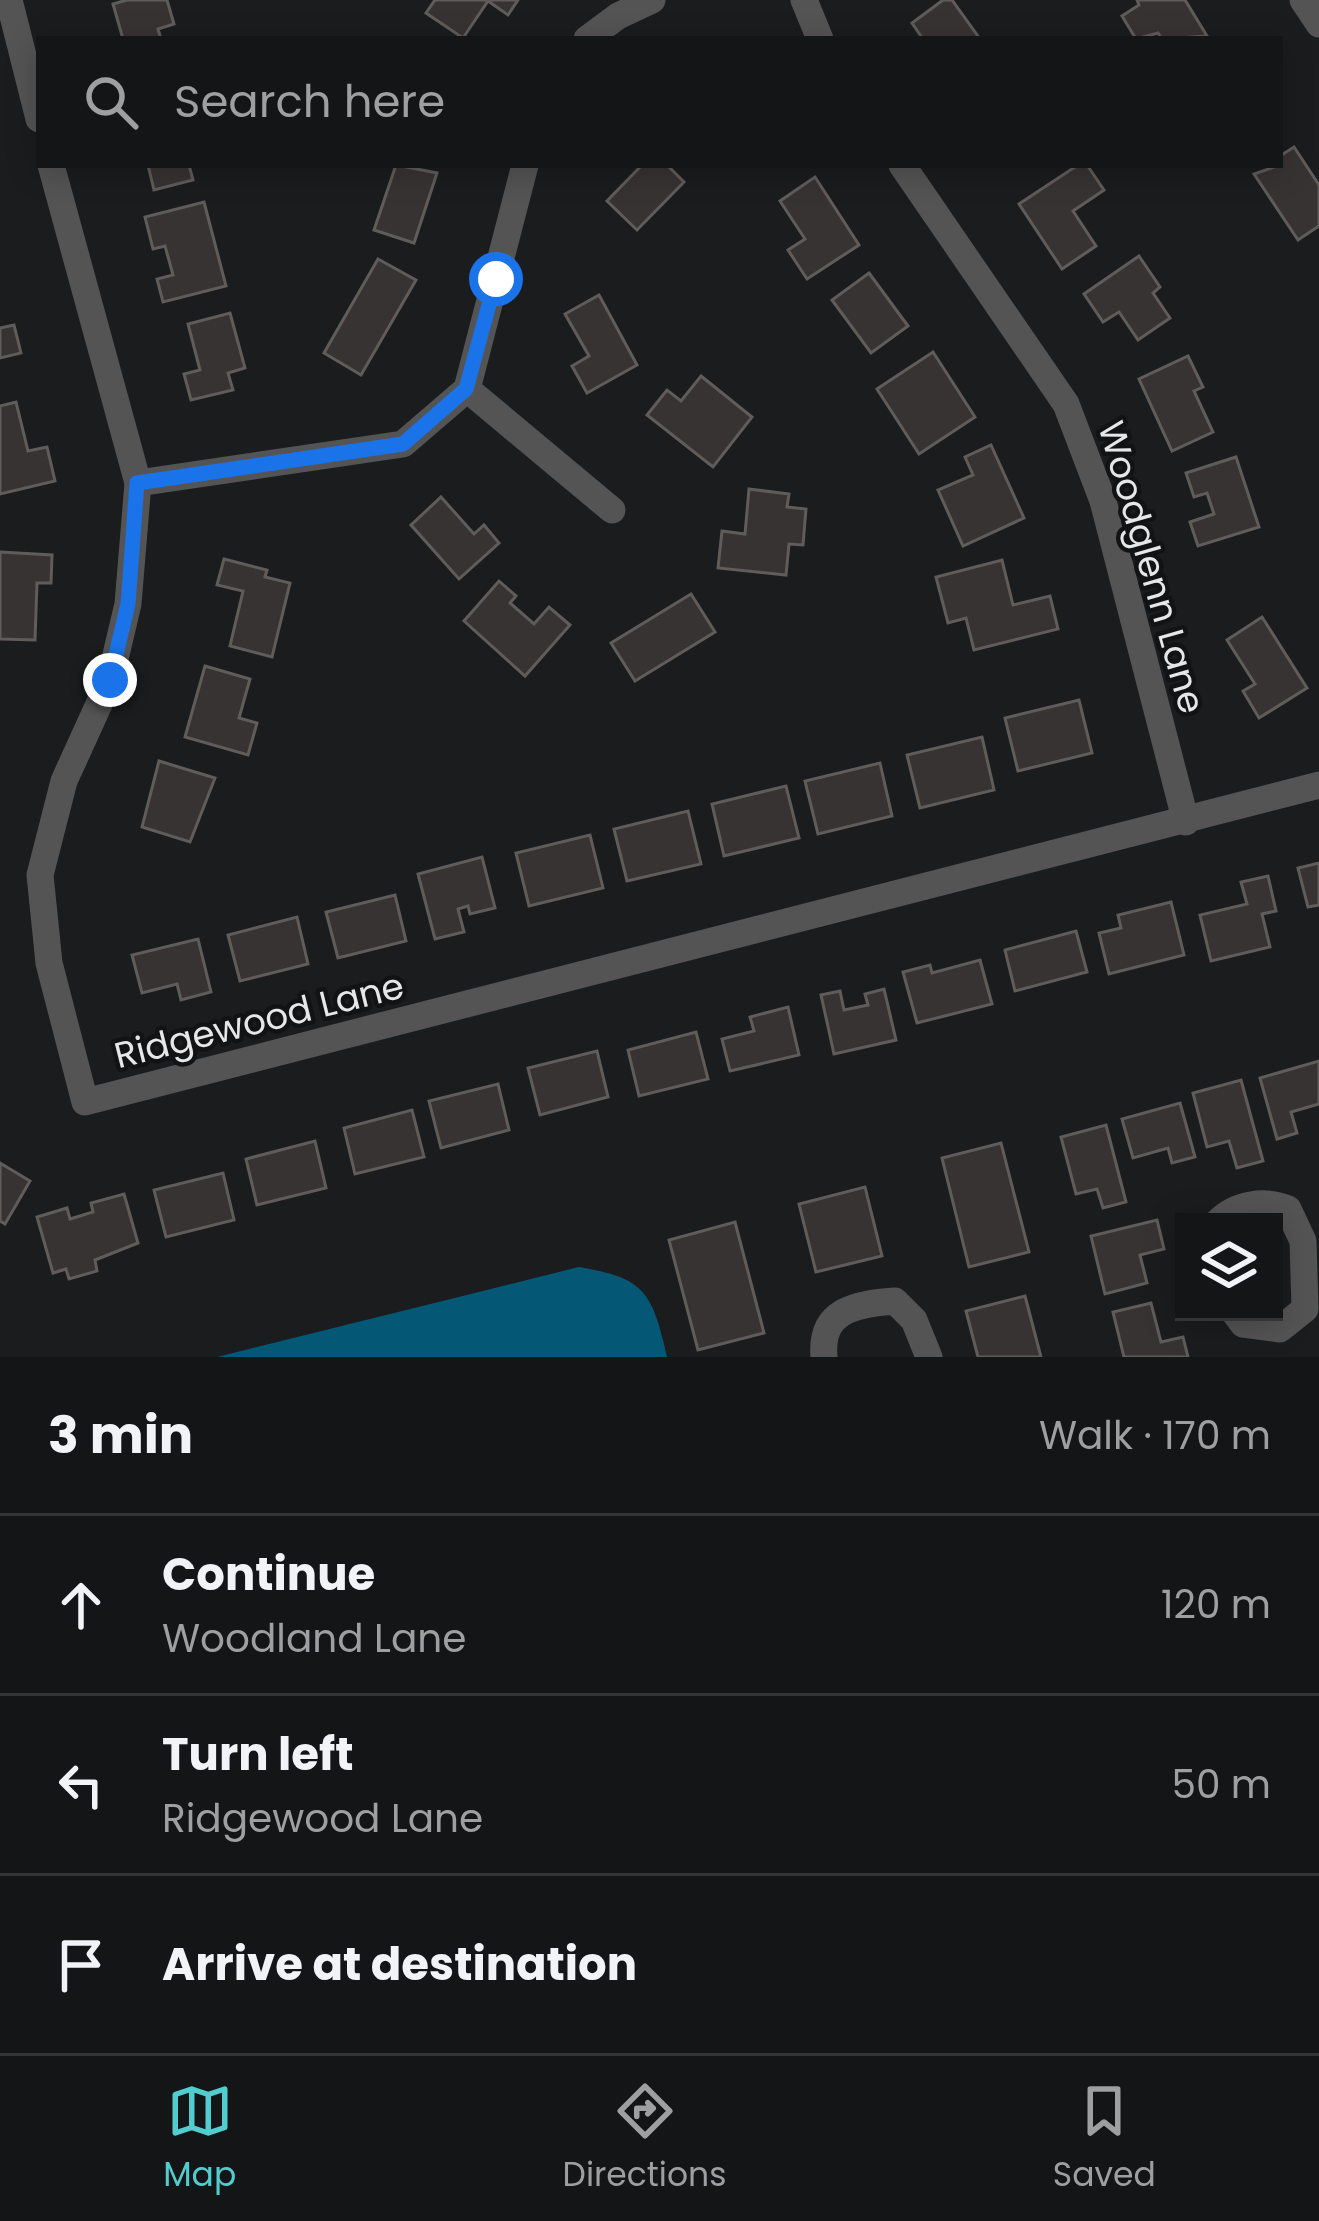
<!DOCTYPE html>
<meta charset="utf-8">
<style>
:root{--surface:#141516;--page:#212223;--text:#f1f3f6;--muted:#9d9fa1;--line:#333435;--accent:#52cdcf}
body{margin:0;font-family:Poppins,sans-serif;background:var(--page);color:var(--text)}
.controls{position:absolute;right:36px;bottom:36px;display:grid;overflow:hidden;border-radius:0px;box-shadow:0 6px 30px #0003}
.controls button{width:108px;height:108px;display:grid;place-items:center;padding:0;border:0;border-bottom:3px solid var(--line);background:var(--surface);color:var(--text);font:60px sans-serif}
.stop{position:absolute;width:36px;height:36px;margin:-27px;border:9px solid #1a73e8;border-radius:50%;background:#fff}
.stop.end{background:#1a73e8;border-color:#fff;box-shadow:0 3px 12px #0008}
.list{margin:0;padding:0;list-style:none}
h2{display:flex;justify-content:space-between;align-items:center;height:156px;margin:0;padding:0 48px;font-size:51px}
h2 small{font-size:39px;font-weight:400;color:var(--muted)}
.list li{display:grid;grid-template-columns:78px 1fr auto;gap:36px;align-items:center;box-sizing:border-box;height:180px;padding:0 48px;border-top:3px solid var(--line)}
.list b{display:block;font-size:45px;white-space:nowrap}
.list p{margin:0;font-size:39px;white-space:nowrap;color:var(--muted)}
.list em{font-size:39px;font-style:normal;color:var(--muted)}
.icon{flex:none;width:66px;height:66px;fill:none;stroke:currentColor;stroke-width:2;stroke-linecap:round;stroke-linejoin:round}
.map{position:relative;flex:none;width:1319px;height:1357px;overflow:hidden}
.search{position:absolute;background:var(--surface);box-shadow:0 6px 30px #0003;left:36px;right:36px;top:36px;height:132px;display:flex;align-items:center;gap:30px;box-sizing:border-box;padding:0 42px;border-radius:0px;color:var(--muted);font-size:45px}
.sheet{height:696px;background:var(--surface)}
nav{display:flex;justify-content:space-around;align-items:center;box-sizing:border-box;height:168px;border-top:3px solid var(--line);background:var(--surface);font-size:33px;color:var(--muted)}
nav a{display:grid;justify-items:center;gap:6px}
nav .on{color:var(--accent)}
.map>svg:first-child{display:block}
</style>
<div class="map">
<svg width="1319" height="1357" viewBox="0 0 1319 1357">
<rect width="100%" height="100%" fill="#1a1c1e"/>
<!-- water -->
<path fill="#055875" d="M579,1267c67,11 73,26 88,90h-450z"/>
<!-- building -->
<g fill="#373332" stroke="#605c5a" stroke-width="3">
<polygon points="127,0 167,0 174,24 158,29 161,39 123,39 113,4"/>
<polygon points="435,0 518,0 508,15 488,1 463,38 426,13"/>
<polygon points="943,0 952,0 980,39 923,39 912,23"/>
<polygon points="1137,0 1185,0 1207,36 1162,39 1158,33 1136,39 1122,16 1139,5"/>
<polygon points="1294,147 1319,185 1319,226 1298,240 1254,174 1280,165 1280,156"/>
<polygon points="148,165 189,165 193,180 154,190"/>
<polygon points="396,165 437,173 414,243 374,230"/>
<polygon points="642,165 667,165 684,182 637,230 607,201"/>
<polygon points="1078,165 1087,165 1104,190 1073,211 1096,246 1062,269 1019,204"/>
<polygon points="815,177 859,245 807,279 788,250 805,239 780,201"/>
<polygon points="204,202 226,286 163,302 157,279 173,275 165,246 153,249 145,217"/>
<polygon points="1139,256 1160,287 1153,293 1170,318 1138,340 1119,312 1103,322 1084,294"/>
<polygon points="378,259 416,280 361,375 324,353"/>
<polygon points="869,273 908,326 871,353 832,300"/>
<polygon points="599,295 637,365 587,393 572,366 589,356 565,314"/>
<polygon points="230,313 245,368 228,373 233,390 191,400 184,374 200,370 188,324"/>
<polygon points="14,325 21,353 0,358 0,328"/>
<polygon points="933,352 975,417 919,454 877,389"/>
<polygon points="1188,356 1203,387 1194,391 1213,432 1172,451 1139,379"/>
<polygon points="701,376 752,417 713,467 647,415 667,390 681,401"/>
<polygon points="16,402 28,451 47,447 55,481 0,494 0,406"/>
<polygon points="991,445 1024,518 963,546 938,490 973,475 965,457"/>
<polygon points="1236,457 1259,527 1198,546 1190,522 1214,514 1207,493 1194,497 1186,473"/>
<polygon points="749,489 789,494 787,507 806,509 803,545 789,544 786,575 718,568 722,531 745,534"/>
<polygon points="441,497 474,534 484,525 499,543 459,579 411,525"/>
<polygon points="0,552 52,555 51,583 37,583 35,640 0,639"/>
<polygon points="224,559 267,570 265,577 290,583 272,657 230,646 243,591 217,585"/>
<polygon points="1002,560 1013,605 1050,596 1058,629 974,650 966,618 948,623 936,577"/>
<polygon points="499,581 516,596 510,603 534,624 549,607 570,625 525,676 464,621"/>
<polygon points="691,594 715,632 635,681 611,643"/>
<polygon points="1262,617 1307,688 1259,718 1243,691 1255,684 1227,640"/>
<polygon points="205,666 250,679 239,718 257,723 248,755 185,737"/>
<polygon points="1079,700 1092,753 1018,771 1005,718"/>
<polygon points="982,737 994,790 920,808 907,755"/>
<polygon points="159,761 215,778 190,842 142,827"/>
<polygon points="880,763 892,816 818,834 805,781"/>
<polygon points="786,786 799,838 724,856 712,804"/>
<polygon points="688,811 701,864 627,881 614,829"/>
<polygon points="590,835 603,888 529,906 516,853"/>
<polygon points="482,857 495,908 470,914 468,906 458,909 464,932 435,939 418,874"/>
<polygon points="1319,863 1319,905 1308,907 1298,868"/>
<polygon points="1268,876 1276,911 1262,914 1270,947 1211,961 1200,915 1247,904 1241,882"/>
<polygon points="395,895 406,941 338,958 326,912"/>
<polygon points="1171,902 1184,955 1109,974 1099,933 1121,928 1118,915"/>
<polygon points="297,917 308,964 240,981 228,935"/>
<polygon points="1076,931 1087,972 1015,991 1005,950"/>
<polygon points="198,939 211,992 181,1000 177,984 142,993 132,955"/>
<polygon points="980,960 992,1004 917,1023 903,972 930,965 932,973"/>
<polygon points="884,989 896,1040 834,1054 821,995 840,991 844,1010 868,1005 865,994"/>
<polygon points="788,1007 799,1055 730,1071 722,1039 754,1031 750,1017"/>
<polygon points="696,1032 708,1079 639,1096 628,1050"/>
<polygon points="597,1051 608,1097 540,1115 528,1068"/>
<polygon points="1319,1061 1319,1104 1291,1112 1297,1133 1277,1139 1260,1078"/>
<polygon points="1241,1080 1263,1161 1237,1168 1229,1141 1207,1147 1193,1093"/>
<polygon points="498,1084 509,1130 441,1148 429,1101"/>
<polygon points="1180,1103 1195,1157 1172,1163 1168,1148 1133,1158 1122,1119"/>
<polygon points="412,1110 424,1157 355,1174 344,1128"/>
<polygon points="1106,1125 1126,1202 1103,1208 1097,1189 1076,1194 1061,1137"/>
<polygon points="315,1141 326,1188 257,1205 246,1159"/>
<polygon points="1001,1143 1029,1252 969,1267 942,1158"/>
<polygon points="0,1163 30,1181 5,1224 0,1221"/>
<polygon points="223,1173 234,1220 166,1237 154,1190"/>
<polygon points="865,1187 882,1256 816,1272 799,1204"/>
<polygon points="124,1194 138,1243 95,1260 97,1271 69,1279 66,1269 53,1273 37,1217 67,1208 70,1219 93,1212 91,1203"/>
<polygon points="1157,1220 1164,1249 1140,1255 1147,1283 1105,1294 1091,1236"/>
<polygon points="735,1222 764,1333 698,1350 669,1240"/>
<polygon points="1025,1296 1041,1357 978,1357 966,1311"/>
<polygon points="1151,1303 1161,1342 1183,1337 1188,1357 1124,1357 1113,1312"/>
</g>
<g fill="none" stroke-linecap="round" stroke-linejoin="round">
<!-- street -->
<g stroke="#555455" stroke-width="27">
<polyline points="9,0 39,119"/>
<polyline points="804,0 820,39"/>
<polyline points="1303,0 1319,24"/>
<polyline points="587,39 618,16 652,0"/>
<polyline points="51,165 138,483 128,604 110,680 64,781 40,875 49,963 85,1102 1319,785"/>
<polyline points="902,165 1066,404 1103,501 1186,822"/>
<polyline points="467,389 612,510"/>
<polyline points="138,483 403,444 467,389 525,165"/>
<path d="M1218,1222c17,-18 47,-23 70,-13l15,32 2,68 -25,20 -37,-5 -9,-12"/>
<path d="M824,1357c-4,-47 31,-53 71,-56l19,19 15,37"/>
</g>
</g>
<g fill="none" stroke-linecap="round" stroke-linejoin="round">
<!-- route -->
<polyline stroke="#1a73e8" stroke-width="15" points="110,680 128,604 137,483 403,444 466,389 496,279"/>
</g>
<g text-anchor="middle" stroke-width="9" stroke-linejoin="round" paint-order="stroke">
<!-- street labels -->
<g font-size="36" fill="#e6e7e8" stroke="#111315">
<text transform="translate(1152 567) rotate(74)" y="13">Woodglenn Lane</text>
<text transform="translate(259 1020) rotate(-14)" y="13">Ridgewood Lane</text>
</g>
</g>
</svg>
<div class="controls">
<button><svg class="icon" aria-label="layers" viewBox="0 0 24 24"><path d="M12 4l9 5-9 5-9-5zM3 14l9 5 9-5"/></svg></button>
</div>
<div class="stop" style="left:496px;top:279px"></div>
<div class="stop end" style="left:110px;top:680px"></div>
<div class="search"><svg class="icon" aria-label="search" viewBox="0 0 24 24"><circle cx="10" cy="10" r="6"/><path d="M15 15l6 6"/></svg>Search here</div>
</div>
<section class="sheet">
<h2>3 min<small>Walk · 170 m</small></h2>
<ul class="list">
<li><svg class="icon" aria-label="ahead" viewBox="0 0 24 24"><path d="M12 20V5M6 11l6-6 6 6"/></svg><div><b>Continue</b><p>Woodland Lane</p></div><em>120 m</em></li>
<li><svg class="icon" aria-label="left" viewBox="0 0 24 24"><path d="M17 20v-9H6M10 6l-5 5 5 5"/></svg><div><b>Turn left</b><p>Ridgewood Lane</p></div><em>50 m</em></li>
<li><svg class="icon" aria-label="arrive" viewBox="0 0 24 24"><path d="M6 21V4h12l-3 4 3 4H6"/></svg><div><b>Arrive at destination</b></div></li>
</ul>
</section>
<nav>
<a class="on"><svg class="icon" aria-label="map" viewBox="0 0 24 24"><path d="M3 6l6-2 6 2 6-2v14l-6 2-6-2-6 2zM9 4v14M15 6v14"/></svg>Map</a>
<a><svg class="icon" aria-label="directions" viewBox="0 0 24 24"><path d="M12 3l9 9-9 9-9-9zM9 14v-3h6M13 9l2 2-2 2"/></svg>Directions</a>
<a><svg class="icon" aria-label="saved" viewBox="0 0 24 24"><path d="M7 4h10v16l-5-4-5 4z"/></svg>Saved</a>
</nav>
